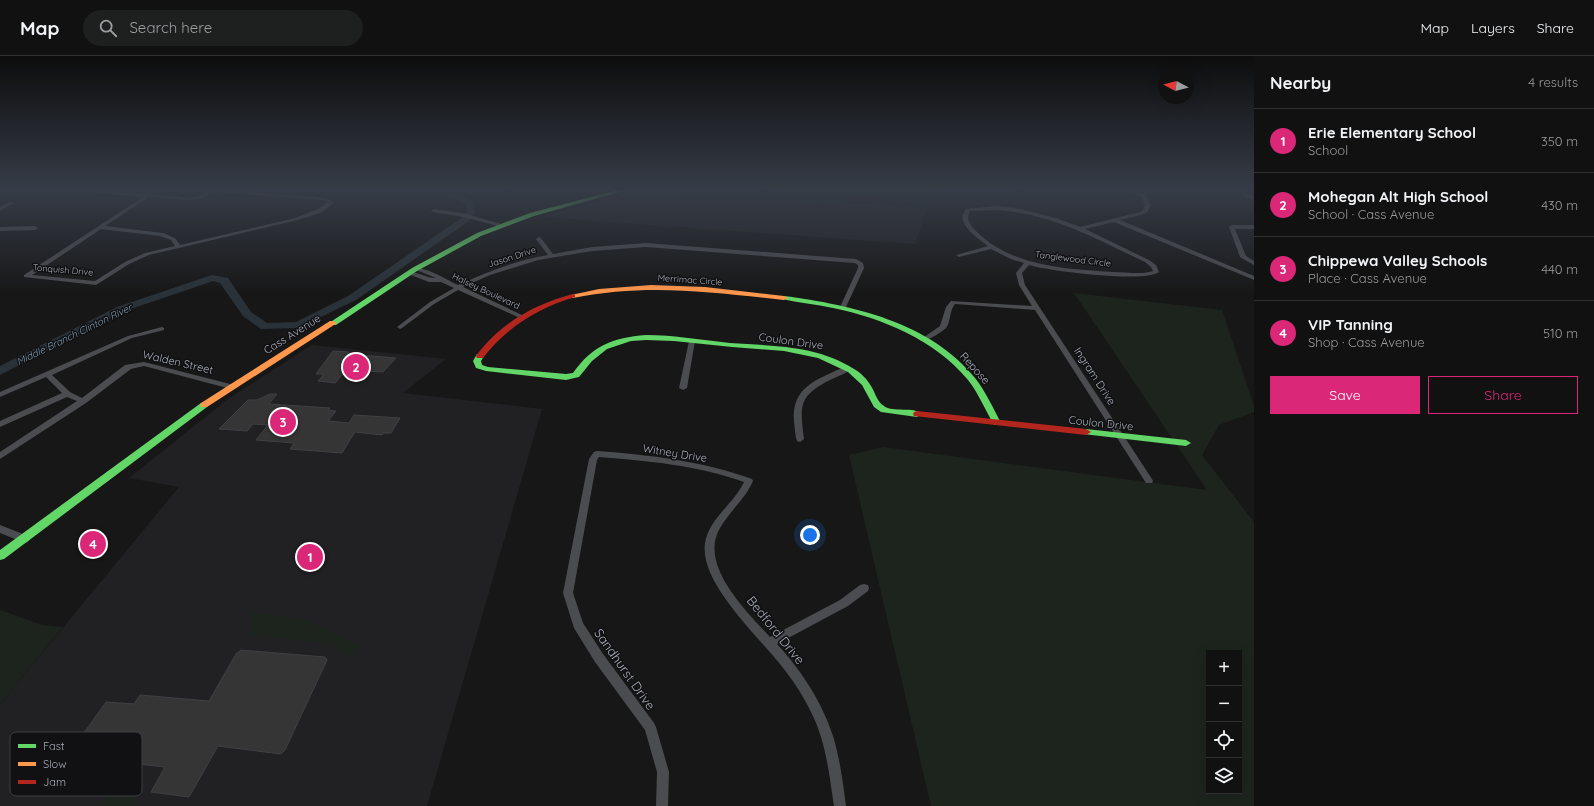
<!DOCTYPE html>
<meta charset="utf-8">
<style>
:root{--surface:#111;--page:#1e1f1f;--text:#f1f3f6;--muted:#9c9d9f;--line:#303131;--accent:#db2777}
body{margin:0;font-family:Quicksand,sans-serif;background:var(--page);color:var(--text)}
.controls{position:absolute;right:12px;bottom:12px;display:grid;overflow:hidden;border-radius:0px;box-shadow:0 4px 16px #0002}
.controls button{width:36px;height:36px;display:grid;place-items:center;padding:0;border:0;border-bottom:1px solid var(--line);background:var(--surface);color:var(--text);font:20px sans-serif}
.compass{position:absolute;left:1158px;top:12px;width:36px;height:36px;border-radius:50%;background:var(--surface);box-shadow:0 4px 16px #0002;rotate:277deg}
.you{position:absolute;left:810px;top:479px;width:14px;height:14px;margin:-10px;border:3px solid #fff;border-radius:50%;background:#1a73e8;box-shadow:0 0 0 6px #1a73e833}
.badge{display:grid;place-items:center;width:26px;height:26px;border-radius:50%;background:var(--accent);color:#fff;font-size:13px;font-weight:700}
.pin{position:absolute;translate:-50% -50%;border:2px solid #fff;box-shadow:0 1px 4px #0006}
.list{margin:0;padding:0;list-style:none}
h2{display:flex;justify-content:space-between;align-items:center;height:52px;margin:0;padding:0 16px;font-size:17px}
h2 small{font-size:13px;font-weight:400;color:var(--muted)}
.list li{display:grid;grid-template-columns:26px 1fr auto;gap:12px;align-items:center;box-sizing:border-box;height:64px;padding:0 16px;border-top:1px solid var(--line)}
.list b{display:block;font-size:15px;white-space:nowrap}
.list p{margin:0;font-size:13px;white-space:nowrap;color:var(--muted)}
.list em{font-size:13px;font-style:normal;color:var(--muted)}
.actions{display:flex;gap:8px;padding:12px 16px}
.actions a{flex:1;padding:9px 0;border:1px solid var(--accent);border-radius:0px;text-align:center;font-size:14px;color:var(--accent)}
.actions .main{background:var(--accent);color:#fff}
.icon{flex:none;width:22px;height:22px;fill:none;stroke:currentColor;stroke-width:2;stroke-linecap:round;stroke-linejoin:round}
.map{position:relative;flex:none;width:1254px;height:750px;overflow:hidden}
header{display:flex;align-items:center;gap:24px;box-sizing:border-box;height:56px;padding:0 20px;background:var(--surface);border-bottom:1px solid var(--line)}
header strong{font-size:19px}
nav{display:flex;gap:22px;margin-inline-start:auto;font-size:14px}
.search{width:280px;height:36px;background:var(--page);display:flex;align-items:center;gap:10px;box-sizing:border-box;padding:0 14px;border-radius:22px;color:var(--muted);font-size:15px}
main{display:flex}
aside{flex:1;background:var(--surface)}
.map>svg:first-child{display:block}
</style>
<header>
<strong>Map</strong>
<div class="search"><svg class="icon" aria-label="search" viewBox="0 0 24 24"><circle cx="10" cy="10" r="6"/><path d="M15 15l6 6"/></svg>Search here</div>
<nav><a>Map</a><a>Layers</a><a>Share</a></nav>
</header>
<main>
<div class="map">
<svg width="1254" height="750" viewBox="0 0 1254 750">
<rect width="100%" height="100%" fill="#171717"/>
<!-- built -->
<g fill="#212123">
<polygon points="637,134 927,152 915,188 542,161"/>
<polygon points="312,289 446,303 403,337 542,353 427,750 0,750 0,648 179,431 129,422 228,343"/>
</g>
<!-- green -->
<g fill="#1d241e" fill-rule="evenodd">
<polygon points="773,133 933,133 924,162 917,152 898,139 889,143 843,138 846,147 842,149 802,147 779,143 769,135"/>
<path d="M1074,237l148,17 32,96v6l-35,13 -17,30 52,67v284h-323l-82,-351 34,-8 324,43zM1209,597h30v138h-30z"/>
<polygon points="0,554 42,569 63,571 0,648"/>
<polygon points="252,556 300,562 359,589 350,602 333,588 250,578"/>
<polygon points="115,731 129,733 136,750 103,750"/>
</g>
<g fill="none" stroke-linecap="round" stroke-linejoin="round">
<!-- river -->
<path fill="#2a3239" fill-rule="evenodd" d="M429,133c17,-1 30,5 45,12l1,11 -6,9 -113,79 -58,28 -37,1 -18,-13 -23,-33 -7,-2 -88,30 -125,64v-9l117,-59 95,-32 16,3 23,34 16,11 29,-1 52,-26 115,-79 4,-5v-8z"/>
</g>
<!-- building -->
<g fill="#353536" stroke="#3f4043">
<polygon points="333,295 349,296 348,298 396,302 383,316 346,314 335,327 318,325 324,318 316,318"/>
<polygon points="270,338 277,338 269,348 330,352 328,354 336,355 328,365 349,367 354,359 400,362 391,377 384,377 382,379 355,376 342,397 290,393 294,387 256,384 268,369 253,368 247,375 219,373 248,344 257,344"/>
<polygon points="241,594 325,601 327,604 285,694 281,698 218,690 189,741 151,736 165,711 119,706 120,703 69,698 106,646 134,648 140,639 209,645 236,598"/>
</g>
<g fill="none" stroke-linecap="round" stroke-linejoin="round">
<!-- street -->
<g fill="#4b4c50" fill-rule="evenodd">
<path d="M62,133l87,5 40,4 10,-2 13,-7h5l107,9 10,4c-9,11 -23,14 -36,18l-149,35 -20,9 -33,21 -72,-8v-2l119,-78 -79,-7zM214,136l109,8 5,2 -10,7 -23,9 -115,27 -5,-7 -12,-5 -58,-7 44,-29 40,3 13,-2zM101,173l59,7 11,4 4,6 -30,7 -20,9 -30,19 -63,-6z"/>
<path d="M1110,133h8l24,4 5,-4h4l-5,6 5,10 -4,7 -3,2 -24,6 134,56v4l-2,-1 -138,-57 -29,7 64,31 7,5 3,7c-14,11 -111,-1 -130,-7l-7,8 3,12 127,194 1,2 -1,2h-6l-111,-173 -80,-6c-6,7 -4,18 -9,24 -4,4 -20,14 -25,13l-1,-1 20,-14 6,-19 5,-6 81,5 -13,-21 -3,-12 8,-10 -13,-4 -20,-10 -32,8 -3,-2 32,-9c-10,-8 -24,-16 -26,-30l4,-7 30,-3 20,2 40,10 24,9 60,-15 3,-2 2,-5 -4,-9 -29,-6zM996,154c57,4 98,28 149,52l6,5 2,4c-13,4 -27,1 -40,1 -47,-3 -100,-5 -136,-40 -6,-6 -12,-12 -7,-21z"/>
<polygon points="1240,133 1244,133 1248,138 1254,141 1254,144 1244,140"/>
<polygon points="9,146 14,147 0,155 0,151"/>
<polygon points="434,153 463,157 505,169 502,171 463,161 432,156 431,155"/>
<polygon points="1254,169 1254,173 1235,173 1246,200 1254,205 1254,209 1240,201 1229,171 1232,169"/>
<polygon points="0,171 35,170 38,172 35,174 0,175"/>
<path d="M539,181l2,1 12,16 39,-7 54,-4 210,16 7,4 1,5 -18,39 -3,2 -3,-2 18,-39v-3l-3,-2 -209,-16 -54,4 -54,9 -48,15 -27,12 61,29v2h-4l-62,-28 -24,14 -32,24 -2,1 -3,-2 33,-25 24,-14 -13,-6h-12l-21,-8v-2c9,-1 18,6 28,6l-22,-9 1,-1c12,-1 32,12 43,17 29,-13 59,-25 90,-30l-12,-16z"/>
<polygon points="162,271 164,272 164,274 132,282 52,319 70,336 82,342 125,309 144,306 234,329 235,331 234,333 231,333 144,310 131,313 86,347 0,403 0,396 77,345 67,341 0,371 0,365 62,337 46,321 0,341 0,336 128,280"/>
<polygon points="692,283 695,285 687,332 683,334 679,332 689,285"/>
<path d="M844,311h3l4,2c-5,5 -13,7 -19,10 -34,17 -32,25 -28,60l-4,3 -3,-1c-2,-5 -2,-13 -3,-19 -3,-36 23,-42 50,-55z"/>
<path d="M597,395c53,4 105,10 155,28l1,2c-8,18 -23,30 -33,47 -22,37 27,84 50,109l70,-37 20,-15 4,-1 4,1 1,3 -1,3 -20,15 -71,38c24,26 45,58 56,92 7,23 10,47 13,70h-12c-5,-32 -8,-65 -23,-94 -8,-17 -19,-33 -31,-48 -23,-29 -81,-82 -75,-121 4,-25 29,-39 39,-61 -47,-17 -96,-21 -145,-25l-2,3 -24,133 10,30 20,31 51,69 2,4 13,45 -1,34h-12l1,-34 -12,-42 -50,-68 -21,-34 -11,-35 26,-134 5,-7z"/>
<polygon points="0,469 28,480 30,483 28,486 25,487 0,477"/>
</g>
<!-- fast -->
<g fill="#63d668" fill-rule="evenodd">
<polygon points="622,133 630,133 534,160 481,180 417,215 336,269 333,269 329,267 412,212 477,177 530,157"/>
<path d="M784,240c68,9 146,26 191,82 11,14 18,30 26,45l-1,2h-6c-9,-15 -15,-31 -26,-45 -33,-40 -86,-62 -135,-72 -17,-4 -35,-5 -51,-9v-2z"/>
<path d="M646,279c28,0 56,5 84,8 42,3 87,2 124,26 7,4 13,10 17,17 4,6 6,16 13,20 9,7 31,0 37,8l-4,3 -36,-5 -7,-5 -12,-22 -14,-13 -30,-14 -34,-7 -52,-4 -58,-6 -28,-1 -15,1 -24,8 -15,12 -13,16 -13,3 -80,-9 -10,-3 -3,-7 4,-7h3l4,2 -3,5 1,4 6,2 78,7 7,-1c20,-28 39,-35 73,-38z"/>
<polygon points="204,346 208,349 207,351 4,503 0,504 0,494 201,347"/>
<polygon points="1086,373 1186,384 1191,387 1186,390 1083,378 1081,376"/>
</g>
<!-- slow -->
<g fill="#ff974d" fill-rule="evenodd">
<path d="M651,229l54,2 79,9 4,2 -4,2c-74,-8 -137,-17 -211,-2l-4,-2 2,-1 28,-6z"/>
<polygon points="330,265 333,265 337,267 207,351 201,351 200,349 201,347"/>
</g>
<!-- jam -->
<g fill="#b3261e" fill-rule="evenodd">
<path d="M573,238l2,1v2c-37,11 -68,30 -92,61h-6l-1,-2c24,-33 59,-52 97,-62z"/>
<polygon points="917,355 1086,373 1091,376 1086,379 914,360 913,358 914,356"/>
</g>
</g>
<!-- sky -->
<linearGradient id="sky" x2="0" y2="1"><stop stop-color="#0d0d0d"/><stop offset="0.56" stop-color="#363c47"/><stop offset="1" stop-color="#363c47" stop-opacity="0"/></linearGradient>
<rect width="1254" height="238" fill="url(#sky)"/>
<g text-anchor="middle" stroke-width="3" stroke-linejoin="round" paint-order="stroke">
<!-- far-street labels -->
<g font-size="9" fill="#a8adb8" stroke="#111113">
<text transform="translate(512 201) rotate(-18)" y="3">Jason Drive</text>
<text transform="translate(1073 203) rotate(7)" y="3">Tanglewood Circle</text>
<text transform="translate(63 214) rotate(5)" y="3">Tonquish Drive</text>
<text transform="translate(690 224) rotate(4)" y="3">Merrimac Circle</text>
<text transform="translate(486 235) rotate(25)" y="3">Halsey Boulevard</text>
</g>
<!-- far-water labels -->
<g font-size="10" font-style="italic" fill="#7f9bb3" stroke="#111113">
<text transform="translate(74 278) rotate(-26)" y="4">Middle Branch Clinton River</text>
</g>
<!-- street labels -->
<g font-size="11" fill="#a8adb8" stroke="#111113">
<text transform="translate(292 278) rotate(-32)" y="4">Cass Avenue</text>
<text transform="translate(791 285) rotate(8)" y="4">Coulon Drive</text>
<text transform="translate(178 306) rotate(13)" y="4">Walden Street</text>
<text transform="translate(975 312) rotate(48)" y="4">Repose</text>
<text transform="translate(1095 320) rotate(57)" y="4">Ingram Drive</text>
<text transform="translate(1101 367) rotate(6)" y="4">Coulon Drive</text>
<text transform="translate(675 397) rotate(9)" y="4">Witney Drive</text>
</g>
<!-- near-street labels -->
<g font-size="13" fill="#a8adb8" stroke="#111113">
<text transform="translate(776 574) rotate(51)" y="5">Bedford Drive</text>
<text transform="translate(625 613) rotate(55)" y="5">Sandhurst Drive</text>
</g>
</g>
<!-- legend -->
<rect x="10" y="676" width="132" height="64" rx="6" fill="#111113" stroke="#3e4045" stroke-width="1"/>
<rect x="18" y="688" width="18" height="4" fill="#63d668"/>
<rect x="18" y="706" width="18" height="4" fill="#ff974d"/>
<rect x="18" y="724" width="18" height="4" fill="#b3261e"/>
<g font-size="11" fill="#a8adb8">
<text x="43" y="694">Fast</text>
<text x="43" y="712">Slow</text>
<text x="43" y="730">Jam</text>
</g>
</svg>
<div class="controls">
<button>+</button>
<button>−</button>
<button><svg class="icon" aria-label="locate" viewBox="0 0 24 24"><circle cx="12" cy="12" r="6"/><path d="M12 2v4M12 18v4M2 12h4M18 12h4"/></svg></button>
<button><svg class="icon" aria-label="layers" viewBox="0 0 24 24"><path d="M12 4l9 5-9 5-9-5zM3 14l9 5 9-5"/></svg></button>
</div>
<svg class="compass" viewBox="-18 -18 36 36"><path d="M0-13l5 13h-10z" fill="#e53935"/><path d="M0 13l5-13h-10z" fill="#9c9d9f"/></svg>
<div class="you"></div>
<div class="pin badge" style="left:310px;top:501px">1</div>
<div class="pin badge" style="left:356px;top:311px">2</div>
<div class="pin badge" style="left:283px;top:366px">3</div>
<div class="pin badge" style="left:93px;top:488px">4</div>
</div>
<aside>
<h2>Nearby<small>4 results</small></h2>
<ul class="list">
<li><span class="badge">1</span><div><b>Erie Elementary School</b><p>School</p></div><em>350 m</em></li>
<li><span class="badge">2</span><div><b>Mohegan Alt High School</b><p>School · Cass Avenue</p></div><em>430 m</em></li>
<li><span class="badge">3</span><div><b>Chippewa Valley Schools</b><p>Place · Cass Avenue</p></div><em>440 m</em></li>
<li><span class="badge">4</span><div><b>VIP Tanning</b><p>Shop · Cass Avenue</p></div><em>510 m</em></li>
</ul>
<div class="actions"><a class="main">Save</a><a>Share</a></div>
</aside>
</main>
